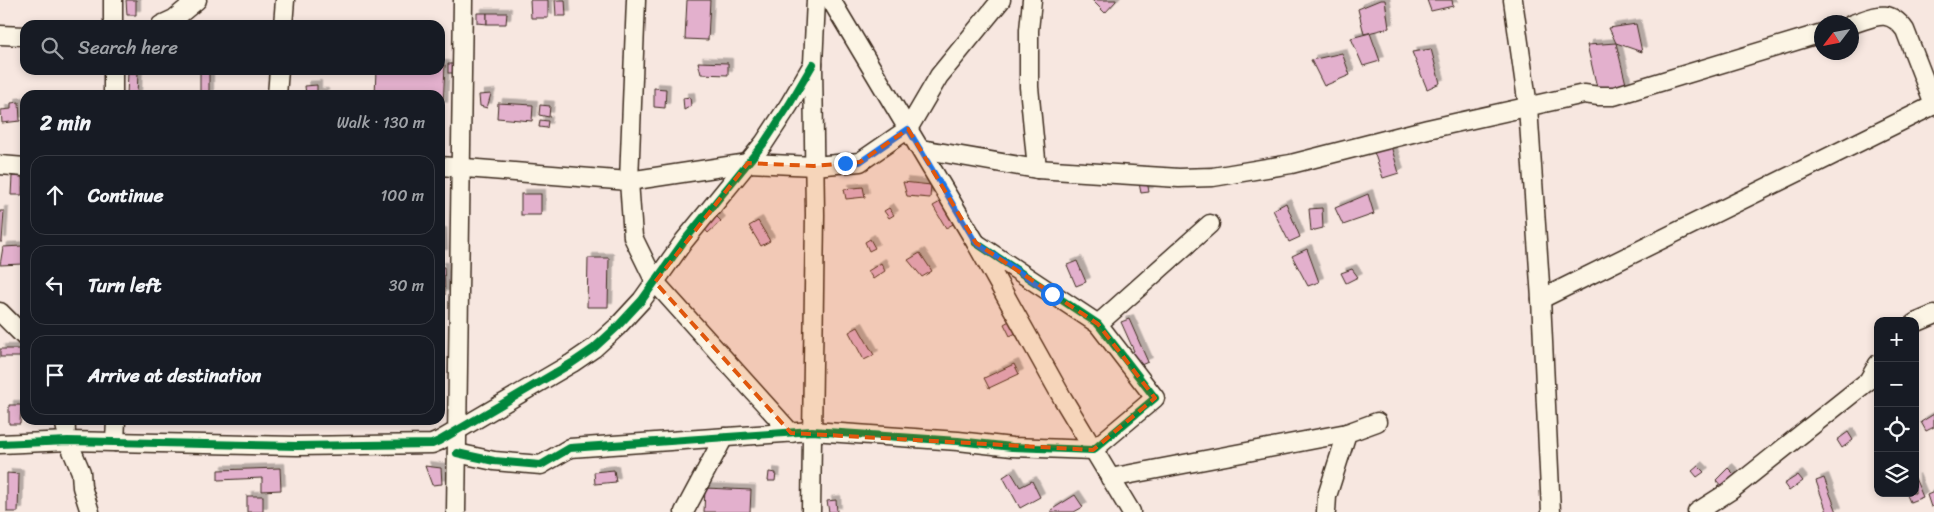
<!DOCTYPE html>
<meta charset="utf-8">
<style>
:root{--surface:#171b24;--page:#20242c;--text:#f1f3f6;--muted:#9ea1a6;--line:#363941}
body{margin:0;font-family:Sriracha,sans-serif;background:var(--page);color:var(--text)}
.controls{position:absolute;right:15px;bottom:15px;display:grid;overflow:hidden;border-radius:10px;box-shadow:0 2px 8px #0003}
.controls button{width:45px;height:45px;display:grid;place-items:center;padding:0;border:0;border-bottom:1px solid var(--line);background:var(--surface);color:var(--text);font:25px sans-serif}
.compass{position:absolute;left:1814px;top:15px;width:45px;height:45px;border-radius:50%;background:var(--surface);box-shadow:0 2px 8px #0003;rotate:238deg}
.stop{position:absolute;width:15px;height:15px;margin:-11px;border:4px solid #1a73e8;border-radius:50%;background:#fff}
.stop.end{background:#1a73e8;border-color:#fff;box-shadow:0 1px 5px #0008}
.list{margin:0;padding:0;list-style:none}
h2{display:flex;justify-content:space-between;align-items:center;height:65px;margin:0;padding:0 20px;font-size:21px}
h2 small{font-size:16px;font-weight:400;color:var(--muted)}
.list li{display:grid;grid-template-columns:32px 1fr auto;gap:15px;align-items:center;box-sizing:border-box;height:80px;margin:0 10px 10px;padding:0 10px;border:1px solid var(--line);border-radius:15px}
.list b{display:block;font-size:19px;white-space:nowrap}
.list em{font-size:16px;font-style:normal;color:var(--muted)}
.icon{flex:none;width:28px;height:28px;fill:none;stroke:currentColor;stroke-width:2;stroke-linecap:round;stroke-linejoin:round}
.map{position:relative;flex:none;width:1934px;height:512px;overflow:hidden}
.search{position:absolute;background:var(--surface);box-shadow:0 2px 8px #0003;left:20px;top:20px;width:425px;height:55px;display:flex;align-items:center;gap:12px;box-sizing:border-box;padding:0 18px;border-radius:15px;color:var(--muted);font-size:19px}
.panel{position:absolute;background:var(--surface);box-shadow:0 2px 8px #0003;left:20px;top:90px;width:425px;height:335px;border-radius:15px}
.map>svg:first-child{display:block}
</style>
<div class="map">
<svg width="1934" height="512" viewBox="0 0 1934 512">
<defs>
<filter id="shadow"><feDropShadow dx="4.5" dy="-4.5" stdDeviation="0" flood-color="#0004"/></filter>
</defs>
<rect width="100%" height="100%" fill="#f7e7e0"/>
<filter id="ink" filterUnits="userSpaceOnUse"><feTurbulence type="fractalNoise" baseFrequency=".02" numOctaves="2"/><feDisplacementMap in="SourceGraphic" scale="10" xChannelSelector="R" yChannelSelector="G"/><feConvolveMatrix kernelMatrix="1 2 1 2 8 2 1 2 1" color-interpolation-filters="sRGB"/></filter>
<g filter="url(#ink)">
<!-- building -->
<g fill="#e3b0cd" stroke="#3b2a1e" filter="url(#shadow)">
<polygon points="126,0 136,0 136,15 127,15"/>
<polygon points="530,0 548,0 548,18 531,18"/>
<polygon points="555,0 565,0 566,16 556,16"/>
<polygon points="687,0 710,0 708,40 685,39"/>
<polygon points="1092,0 1116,0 1116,1 1105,13"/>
<polygon points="1380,0 1385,0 1389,28 1364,34 1358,9"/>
<polygon points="1427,0 1452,0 1453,6 1431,11"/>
<polygon points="477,13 487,13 487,24 477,23"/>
<polygon points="487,13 507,13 506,24 487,24"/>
<polygon points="1636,24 1642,52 1616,43 1609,28"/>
<polygon points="1370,33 1380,61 1363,66 1351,38"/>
<polygon points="1616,43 1626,84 1599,96 1587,45"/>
<polygon points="1431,49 1440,83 1427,89 1412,52"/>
<polygon points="1342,53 1350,75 1324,86 1311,60"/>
<polygon points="698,62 728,63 728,75 701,74"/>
<rect x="448" y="64" width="6" height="9"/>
<polygon points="440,65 445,65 443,107 440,106 440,95 375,95 376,70 440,70"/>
<polygon points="200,70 209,70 209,95 200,94"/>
<polygon points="128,73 138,73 137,95 127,95"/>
<polygon points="317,85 317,93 324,93 324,95 306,95 305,86"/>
<polygon points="654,88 666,89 665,108 654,107"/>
<polygon points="491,94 487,108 480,106 479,95"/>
<polygon points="690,97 691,106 684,110 683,98"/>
<polygon points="19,102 20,121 2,123 1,110 11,109 11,103"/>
<polygon points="498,103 533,105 532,121 497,118"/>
<polygon points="540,105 550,106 549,117 539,115"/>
<polygon points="540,120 548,121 547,128 539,127"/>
<polygon points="1391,146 1399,173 1383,178 1374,152"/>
<polygon points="12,176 22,177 22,195 11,195"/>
<polygon points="1147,181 1149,192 1141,193 1139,183"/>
<polygon points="903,182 931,185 930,198 907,196"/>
<polygon points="863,187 865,197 846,199 844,189"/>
<rect x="521" y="194" width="20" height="21"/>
<polygon points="1368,194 1374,214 1343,225 1335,208"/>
<polygon points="942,201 955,223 946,228 933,206"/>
<polygon points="1286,203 1300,237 1289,242 1273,210"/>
<polygon points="889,208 894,215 889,218 884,211"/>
<polygon points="1322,208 1323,228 1311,231 1309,209"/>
<polygon points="0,211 4,211 2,242 0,242"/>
<polygon points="715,215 721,221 708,233 702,226"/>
<polygon points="758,221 770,241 761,246 749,226"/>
<polygon points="440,232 442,232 443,254 440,254"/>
<polygon points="870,239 875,248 869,251 865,242"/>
<polygon points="22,246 22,264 0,265 3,247"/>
<polygon points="1307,249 1319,282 1308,286 1292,256"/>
<polygon points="920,253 932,271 922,277 908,260"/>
<polygon points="588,258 609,258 608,307 587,307"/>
<polygon points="1077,261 1086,282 1076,286 1067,265"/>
<polygon points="881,263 885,271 873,279 868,271"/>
<polygon points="440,267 444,267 445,295 440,295"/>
<polygon points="1352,269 1358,277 1346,283 1341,273"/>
<polygon points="1129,319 1148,362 1134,368 1128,356 1134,351 1121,322"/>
<polygon points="1011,320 1018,332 1010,336 1004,324"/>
<polygon points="858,327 874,355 864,360 849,332"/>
<rect x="0" y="349" width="20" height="8"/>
<polygon points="1014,364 1019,374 989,388 984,378"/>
<polygon points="9,405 21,405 20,424 9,424"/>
<polygon points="1934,414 1934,427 1926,431 1921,422"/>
<polygon points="1848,432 1853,440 1842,448 1837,440"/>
<polygon points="425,466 441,468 442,484 432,485"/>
<polygon points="1698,466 1704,472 1697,477 1692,471"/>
<polygon points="280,468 281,490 262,491 262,478 218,480 218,470"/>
<polygon points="1728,468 1736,476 1723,488 1716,480"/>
<polygon points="614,470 616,482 595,484 594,472"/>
<polygon points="769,472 776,473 775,481 768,481"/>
<polygon points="1011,472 1020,487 1032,481 1040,497 1020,508 1003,477"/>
<polygon points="7,473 19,474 18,512 7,512"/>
<polygon points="1798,475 1803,481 1789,491 1784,484"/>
<polygon points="1824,478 1837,512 1827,512 1816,481"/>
<polygon points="1915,478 1923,497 1910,502 1906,493 1915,493"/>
<polygon points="705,488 751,490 750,512 704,512"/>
<polygon points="1934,492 1934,506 1931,507 1927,495"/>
<polygon points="1075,495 1083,507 1074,512 1052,512 1051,510"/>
<rect x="247" y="496" width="16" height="16"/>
<polygon points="836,500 837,512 829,512 827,501"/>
</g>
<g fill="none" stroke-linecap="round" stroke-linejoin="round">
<!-- street casing -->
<g stroke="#3b2a1e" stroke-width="21">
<g id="street">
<polyline points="636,0 629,181 633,237 655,282 791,433"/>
<polyline points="831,0 976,243 1063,399 1131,512"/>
<polyline points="1032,0 1029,30 1029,87 1037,169"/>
<polyline points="1513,0 1528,107 1541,299 1551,512"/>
<path d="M1852,24c23,-7 36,-17 53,6l29,75"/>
<polyline points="113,25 113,0"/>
<polyline points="161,25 174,19 197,0"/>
<polyline points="283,25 285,0"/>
<polyline points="0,35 25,36"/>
<polyline points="113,95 113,70"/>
<polyline points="277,95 279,70"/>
<polyline points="921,149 1037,169 1179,178 1213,177 1291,164 1428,129 1584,94 1599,96 1614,96 1822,33"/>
<polyline points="0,165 25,167"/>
<polyline points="440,166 629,181 748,163 814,166 860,162 908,129 939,76 1001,0"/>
<polyline points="1541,299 1934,105"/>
<polyline points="0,312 25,337"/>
<polyline points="1915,323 1934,315"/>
<polyline points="1098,324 1210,224"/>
<polyline points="64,420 66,429"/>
<polyline points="68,441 81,472 82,487 90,512"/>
<polyline points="115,442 116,420"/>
<polyline points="0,444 68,441 297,446 432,444 439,441 572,363 594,348 617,327 642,300 684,241 764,143 789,105 813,64"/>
<polyline points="457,453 494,461 541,465 570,448 812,431 958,441 1012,447 1093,450 1155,398 1098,324 976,243"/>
<polyline points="1110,478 1347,433"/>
<polyline points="456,512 463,0"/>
<polyline points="684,512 724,437"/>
<polyline points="811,512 815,215 813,64 816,0"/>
<polyline points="1326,512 1327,496 1347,433 1377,422"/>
<polyline points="1697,512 1730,491 1868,381 1878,364"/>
</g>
</g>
<!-- street -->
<use href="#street" stroke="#fcf5e5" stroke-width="18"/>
<!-- cycleway casing -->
<g stroke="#fcf5e5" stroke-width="11">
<g id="cycleway">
<polyline points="0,444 68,441 297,446 432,444 439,441 572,363 594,348 617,327 642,300 684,241 764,143 789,105 813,64"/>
<polyline points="457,453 494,461 541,465 570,448 812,431 958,441 1012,447 1093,450 1155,398 1098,324 976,243"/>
</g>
</g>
<!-- cycleway -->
<use href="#cycleway" stroke="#00873e" stroke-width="8"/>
</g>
</g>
<g fill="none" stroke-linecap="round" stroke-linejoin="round" filter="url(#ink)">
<!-- route -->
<polyline stroke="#1a73e8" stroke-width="6" points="845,163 860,162 908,129 976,243 1052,294"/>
</g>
<!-- marked area -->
<path fill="#df570d" fill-opacity="0.2" stroke="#df570d" stroke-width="4" stroke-dasharray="10 6" stroke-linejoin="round" d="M908,129l68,114 122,81 57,74 -62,52 -302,-17 -136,-151 93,-119 66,3 46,-4z"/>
</svg>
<div class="controls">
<button>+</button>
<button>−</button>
<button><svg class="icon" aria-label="locate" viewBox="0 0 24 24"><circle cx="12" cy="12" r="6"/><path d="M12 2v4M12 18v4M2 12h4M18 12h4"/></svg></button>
<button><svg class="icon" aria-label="layers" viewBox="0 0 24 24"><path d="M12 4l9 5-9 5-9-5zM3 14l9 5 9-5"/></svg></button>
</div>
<svg class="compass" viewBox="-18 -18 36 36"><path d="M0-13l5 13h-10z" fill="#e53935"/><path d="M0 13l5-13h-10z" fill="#9ea1a6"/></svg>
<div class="stop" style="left:1052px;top:294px"></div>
<div class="stop end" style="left:845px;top:163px"></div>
<div class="search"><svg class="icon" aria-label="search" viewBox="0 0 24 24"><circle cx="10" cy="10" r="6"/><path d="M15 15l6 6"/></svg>Search here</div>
<section class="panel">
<h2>2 min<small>Walk · 130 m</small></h2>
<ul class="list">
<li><svg class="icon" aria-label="ahead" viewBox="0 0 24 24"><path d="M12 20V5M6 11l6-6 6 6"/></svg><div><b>Continue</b></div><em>100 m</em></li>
<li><svg class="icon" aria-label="left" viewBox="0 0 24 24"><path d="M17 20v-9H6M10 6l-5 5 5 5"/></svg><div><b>Turn left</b></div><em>30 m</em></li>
<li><svg class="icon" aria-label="arrive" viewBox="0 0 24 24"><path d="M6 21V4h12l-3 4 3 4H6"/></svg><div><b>Arrive at destination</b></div></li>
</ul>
</section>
</div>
